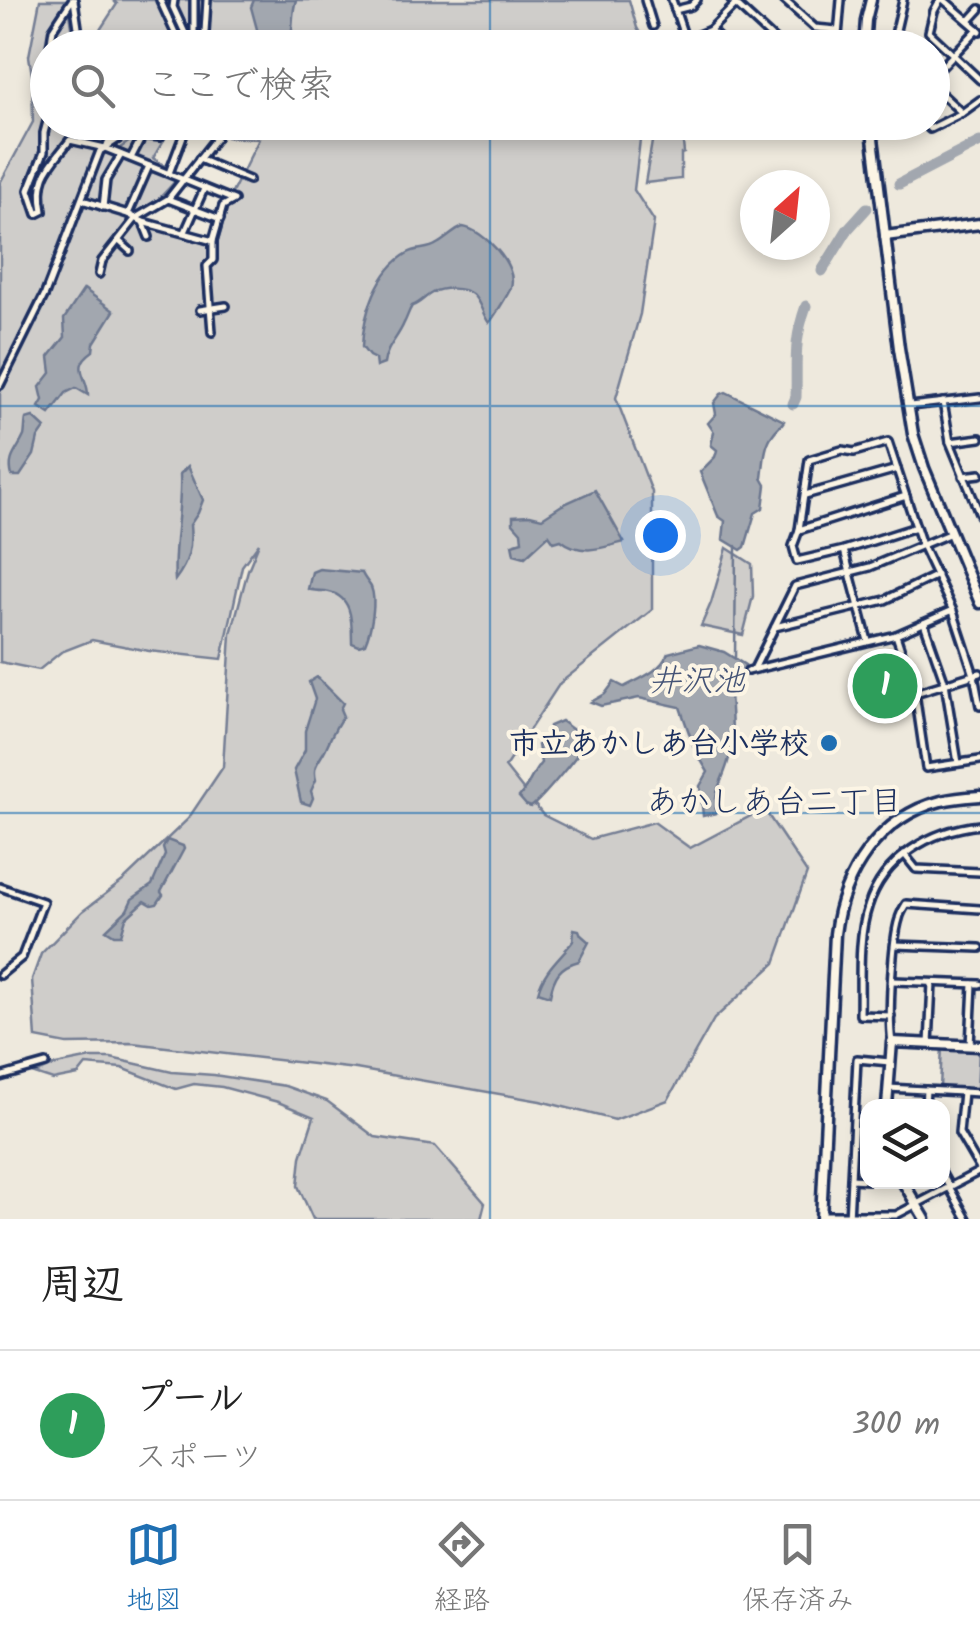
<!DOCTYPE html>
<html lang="ja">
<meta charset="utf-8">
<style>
:root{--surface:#fff;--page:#f2f2f2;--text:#222;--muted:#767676;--line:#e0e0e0;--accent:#1f6fb2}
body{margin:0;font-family:Kalam,"Klee One",sans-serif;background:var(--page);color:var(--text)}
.controls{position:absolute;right:30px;bottom:30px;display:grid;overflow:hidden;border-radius:20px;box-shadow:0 5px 15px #0003}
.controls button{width:90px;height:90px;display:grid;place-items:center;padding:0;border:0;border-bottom:2px solid var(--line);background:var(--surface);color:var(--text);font:50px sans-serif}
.compass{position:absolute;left:740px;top:170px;width:90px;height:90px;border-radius:50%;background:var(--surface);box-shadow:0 5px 15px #0003;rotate:27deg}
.you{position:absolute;left:660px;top:535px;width:35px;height:35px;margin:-25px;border:8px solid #fff;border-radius:50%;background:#1a73e8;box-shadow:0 0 0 15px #1a73e833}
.badge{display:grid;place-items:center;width:65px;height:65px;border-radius:50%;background:var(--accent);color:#fff;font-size:32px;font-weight:700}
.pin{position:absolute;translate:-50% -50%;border:5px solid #fff;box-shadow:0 2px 10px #0006}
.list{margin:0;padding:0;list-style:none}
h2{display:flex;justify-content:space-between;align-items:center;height:130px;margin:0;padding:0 40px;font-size:42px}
h2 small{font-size:32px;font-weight:400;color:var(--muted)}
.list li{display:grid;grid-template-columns:65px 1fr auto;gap:30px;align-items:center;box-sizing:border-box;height:150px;padding:0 40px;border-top:2px solid var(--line)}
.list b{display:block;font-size:38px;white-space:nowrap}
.list p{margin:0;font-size:32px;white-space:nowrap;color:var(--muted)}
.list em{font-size:32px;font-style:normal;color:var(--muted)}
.icon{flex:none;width:55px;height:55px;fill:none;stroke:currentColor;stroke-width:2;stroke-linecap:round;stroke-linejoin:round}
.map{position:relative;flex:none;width:980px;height:1219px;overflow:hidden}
.search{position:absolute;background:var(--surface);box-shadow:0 5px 15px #0003;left:30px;right:30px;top:30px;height:110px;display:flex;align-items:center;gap:25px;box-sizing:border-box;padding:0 35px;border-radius:55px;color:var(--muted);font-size:38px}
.sheet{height:280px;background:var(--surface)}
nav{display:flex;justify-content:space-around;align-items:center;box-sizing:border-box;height:140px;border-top:2px solid var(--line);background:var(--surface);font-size:28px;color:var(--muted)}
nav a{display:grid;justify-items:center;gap:5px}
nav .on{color:var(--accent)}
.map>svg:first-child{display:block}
</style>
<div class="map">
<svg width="980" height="1219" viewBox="0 0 980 1219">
<rect width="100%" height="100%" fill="#eee9dd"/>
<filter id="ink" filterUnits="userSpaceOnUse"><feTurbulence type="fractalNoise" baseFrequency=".01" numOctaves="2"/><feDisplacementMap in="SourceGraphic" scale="20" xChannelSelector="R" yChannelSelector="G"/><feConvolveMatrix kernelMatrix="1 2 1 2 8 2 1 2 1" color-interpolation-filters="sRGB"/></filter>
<g filter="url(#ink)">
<!-- green -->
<g fill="#cfcdca" stroke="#757e94" stroke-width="2.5">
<polygon points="40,0 68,0 75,47 48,48 48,122 66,123 71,136 113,153 155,123 174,123 153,158 180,176 140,219 216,248 232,193 259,139 227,137 219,123 642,123 634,190 654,221 640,314 616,398 652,492 652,610 560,683 505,767 543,815 591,839 654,822 690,848 764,809 807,873 775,963 714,1019 668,1100 615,1120 540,1101 356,1069 132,1043 67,1044 36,1038 32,979 41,954 83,911 124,880 188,819 223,767 231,634 248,570 259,543 242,566 222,659 149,651 92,640 61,652 39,670 0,662 0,183 33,122 32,75 29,56"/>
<polygon points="113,0 629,0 637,28 648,47 155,48 151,40 136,38 127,47 103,48 98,33 117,4"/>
<polygon points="682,133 684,153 681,154 681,179 645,183 653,136"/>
<polygon points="727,548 752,564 753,596 743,635 701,626 711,603"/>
<polygon points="942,1047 979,1049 977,1090 940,1088"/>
<polygon points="91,1058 111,1058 172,1072 214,1075 285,1086 327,1101 375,1137 435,1146 485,1203 481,1219 313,1219 298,1186 301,1157 314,1117 278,1102 222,1087 194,1084 176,1089 122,1068 86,1065 78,1075 53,1080 35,1074 56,1065"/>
</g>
<!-- water -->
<g fill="#a2a7af" stroke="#6c778f" stroke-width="2.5">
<path d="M254,0h42c-5,14 -2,31 -7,47h-35l4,-14 -7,-26z"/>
<path d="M463,227c20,3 55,38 48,60 -3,8 -17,30 -22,36 -7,-9 -9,-23 -17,-29 -9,-7 -30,-7 -40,-1 -8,4 -11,10 -20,13 -4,6 -5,12 -8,17 -6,15 -18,24 -20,41l-8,3 -1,-8 -6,-3 -7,-9c1,-31 15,-77 46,-94 9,-5 21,-3 29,-9 10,-5 16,-13 26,-17z"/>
<path d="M84,289l30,22 -20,32 -1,8c-23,16 -5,25 -5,44l-12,-7 -10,5 -16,21 -11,-7 4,-7 -3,-13 11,-14 -2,-16 16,-20 -1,-18z"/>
<path d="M726,392l58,29c-3,5 -8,8 -11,13 -9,11 -9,30 -11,44l4,7 -3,23 -8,5 -10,34 -4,3 -18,-11 2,-18 -7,-5 -18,-44 15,-15 2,-7 -6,-5 3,-13 -6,-9 8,-9 -2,-11 7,-9z"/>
<path d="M33,417l12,11 -7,10 -4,17 -14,21h-8c-5,-19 5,-24 12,-40 1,-3 1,-15 2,-17z"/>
<path d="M188,466l15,34 -5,13 -8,12c2,22 -1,37 -15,55 -3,-34 7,-70 5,-106z"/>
<path d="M595,490l29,52c-22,6 -43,14 -63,-2l-7,2 -5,-7 -24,22 -11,-3 -2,-10 10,-3 -1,-9 -8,-9v-7l17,-1 12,3 20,-13z"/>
<path d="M319,569l43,4c2,5 6,9 9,14 6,14 0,43 -6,57l-6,2 -7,-3c0,-22 1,-49 -28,-52 -5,0 -10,0 -16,-2l4,-17z"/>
<path d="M699,645l25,7 21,13 -6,14 -9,13c1,22 4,44 -1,66 -5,22 -16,31 -13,55l-13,3 -3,-30 8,-14 -13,-22 -15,-43 -41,-9 -38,8 -10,-4 14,-8 9,-12 10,5c17,-9 37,-16 44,-34z"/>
<path d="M317,677l26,26 -3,6 3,7c-8,11 -12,21 -17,32 -6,13 -14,17 -10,32l-5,11 2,7 -3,7 -9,-3 -7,-32 11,-20v-19l10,-32 -6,-17z"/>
<path d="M561,721l26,19c-5,11 -46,60 -56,67l-5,-2 -7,-8c10,-11 13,-24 22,-34l-3,-18 11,-9v-10z"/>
<polygon points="167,840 183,846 184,849 161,892 163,895 157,904 152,905 145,901 126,918 121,935 114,935 106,930 127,910 132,899 152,885 165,855 163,848"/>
<path d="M574,929l5,1 2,5 8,7 -10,19c-19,5 -25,14 -29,35l-12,-4c6,-23 22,-34 35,-51z"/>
</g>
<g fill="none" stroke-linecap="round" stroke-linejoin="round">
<!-- stream -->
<polyline stroke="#6c778f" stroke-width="2.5" points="735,658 736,546"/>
<!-- river -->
<g stroke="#a2a7af" stroke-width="11">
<polyline points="899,184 980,142"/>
<polyline points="822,271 848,229 867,208"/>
<path d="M793,404l3,-7c1,-38 -3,-54 10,-91"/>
</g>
<!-- street casing -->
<g stroke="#1b2f5e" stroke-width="12">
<g id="street">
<polyline points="74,0 81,48"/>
<polyline points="160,0 182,48"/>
<polyline points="174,0 173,7 192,48"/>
<polyline points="645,0 653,26"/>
<polyline points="672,0 688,48"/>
<polyline points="731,0 783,48"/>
<polyline points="784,0 815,28 837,30"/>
<polyline points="940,0 934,11 929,32 980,80"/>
<polyline points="944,0 980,31"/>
<polyline points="675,10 691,6 697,0"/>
<polyline points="969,21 980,9"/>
<polyline points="710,30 729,48"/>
<polyline points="686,40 710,30 735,5"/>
<polyline points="194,45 194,0"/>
<polyline points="50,48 53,29 72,0"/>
<polyline points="204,48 207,0"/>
<polyline points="837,48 841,0"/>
<polyline points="895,48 894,39 903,0"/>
<polyline points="932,77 978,29"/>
<polyline points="932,85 962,113"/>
<path d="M48,118l-4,15v19l-15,38 8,24 6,-3c-7,-35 7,-45 27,-71l35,8 129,52 -11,6 -10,35 -70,-19 -15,-8 -46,-14"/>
<polyline points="923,122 930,129 962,113 980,100"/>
<polyline points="107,145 112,133"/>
<polyline points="131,158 143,135 160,137"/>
<polyline points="199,159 249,180"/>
<polyline points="169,173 188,123"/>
<polyline points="168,199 220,219"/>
<polyline points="103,207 106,180 121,155"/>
<polyline points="128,214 149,166"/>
<polyline points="143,222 149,237"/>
<polyline points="185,232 204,189"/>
<polyline points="119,241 130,251"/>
<polyline points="99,274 102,261 136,218 168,199 216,138 218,127 188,122"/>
<polyline points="200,310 226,306"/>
<polyline points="212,332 207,266 213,260 213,241"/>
<polyline points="0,385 45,294 100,151 144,122"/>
<polyline points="943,402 950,442 980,515"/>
<polyline points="910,406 980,398"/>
<polyline points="950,442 980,438"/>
<polyline points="963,476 980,474"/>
<polyline points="805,495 897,469"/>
<polyline points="916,527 844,550 797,561 793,546 799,530 809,460 842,450 854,452 888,442 922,545 953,611 974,675 980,706"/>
<polyline points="799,530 906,496"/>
<polyline points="844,550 868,641"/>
<polyline points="924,623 945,683 958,763"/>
<polyline points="775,627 885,600 937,575"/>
<polyline points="896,635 915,693 926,768 980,760"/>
<polyline points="754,669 795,586 870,567 951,533"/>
<polyline points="748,671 896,635 951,611"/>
<polyline points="915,693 980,673"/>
<polyline points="904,854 916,869 980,872"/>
<polyline points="0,887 43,902 22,957 0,975"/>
<polyline points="895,945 980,948"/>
<polyline points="893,981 980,984"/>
<path d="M891,1016l-31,-1c1,-34 -3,-75 8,-108 15,-49 63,-77 112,-82"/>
<path d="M892,1042c-4,-23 0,-101 7,-123 1,-5 4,-10 7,-15l74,5"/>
<polyline points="929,1044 932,983"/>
<polyline points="970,1046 973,984"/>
<polyline points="0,1077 46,1064"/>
<polyline points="888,1088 980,1093"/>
<polyline points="963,1092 959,1133 980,1169"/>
<polyline points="925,1106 926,1090"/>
<polyline points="942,1174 967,1219"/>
<polyline points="851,1179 868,1180"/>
<polyline points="821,1215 896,1215 980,1171"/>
<polyline points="849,1219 857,1059 890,1062"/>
</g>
</g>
<!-- secondary casing -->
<g stroke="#1b2f5e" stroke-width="15">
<g id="secondary">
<polyline points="864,48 866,20 871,0"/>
<polyline points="871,122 899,348 913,434 924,468 980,603"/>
<polyline points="885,236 980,224"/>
<polyline points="887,1106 892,1042 980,1046"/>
<polyline points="903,1182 925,1219"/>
<path d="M821,1219l14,-285c7,-60 44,-117 106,-133 13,-3 26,-4 39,-5"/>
</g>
</g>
<!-- street -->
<use href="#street" stroke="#fcf5e5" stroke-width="5"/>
<!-- secondary -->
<use href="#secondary" stroke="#fcf5e5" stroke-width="8"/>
</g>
</g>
<!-- grid -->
<path fill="none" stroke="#1f6fb2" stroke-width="2.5" stroke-opacity="0.55" d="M490,0v48M490,122v1097M0,406h980M0,813h980"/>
<!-- markers -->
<circle fill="#1f6fb2" stroke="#fcf5e5" stroke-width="4" cx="829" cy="743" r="10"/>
<g text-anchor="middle" stroke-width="8" stroke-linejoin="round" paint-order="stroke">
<!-- poi labels -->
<g font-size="30" font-weight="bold" fill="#1b2f5e" stroke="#fcf5e5" text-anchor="end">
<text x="809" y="753">市立あかしあ台小学校</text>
</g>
<!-- water labels -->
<g font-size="32" font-style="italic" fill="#445376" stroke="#fcf5e5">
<text x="697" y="691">井沢池</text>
</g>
<!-- neighbourhood labels -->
<g font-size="32" fill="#1b2f5e" stroke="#fcf5e5">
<text x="774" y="812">あかしあ台二丁目</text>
</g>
</g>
</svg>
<div class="controls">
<button><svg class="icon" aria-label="layers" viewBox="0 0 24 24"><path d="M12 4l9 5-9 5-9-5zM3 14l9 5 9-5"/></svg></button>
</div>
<svg class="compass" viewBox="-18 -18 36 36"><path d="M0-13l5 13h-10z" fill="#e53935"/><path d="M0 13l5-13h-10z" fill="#767676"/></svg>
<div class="you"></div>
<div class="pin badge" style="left:885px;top:686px;background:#2e9e5b">1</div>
<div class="search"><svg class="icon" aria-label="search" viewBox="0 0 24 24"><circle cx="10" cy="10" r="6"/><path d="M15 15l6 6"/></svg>ここで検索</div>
</div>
<section class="sheet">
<h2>周辺<small></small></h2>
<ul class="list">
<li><span class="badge" style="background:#2e9e5b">1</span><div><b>プール</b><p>スポーツ</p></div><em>300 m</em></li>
</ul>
</section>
<nav>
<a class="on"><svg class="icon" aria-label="map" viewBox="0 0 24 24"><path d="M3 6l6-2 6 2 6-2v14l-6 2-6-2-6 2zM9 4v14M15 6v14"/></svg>地図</a>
<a><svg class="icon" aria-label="directions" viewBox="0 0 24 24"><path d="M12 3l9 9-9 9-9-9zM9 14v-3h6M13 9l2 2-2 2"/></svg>経路</a>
<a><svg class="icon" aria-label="saved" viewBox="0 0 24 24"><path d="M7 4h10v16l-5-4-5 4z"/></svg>保存済み</a>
</nav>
